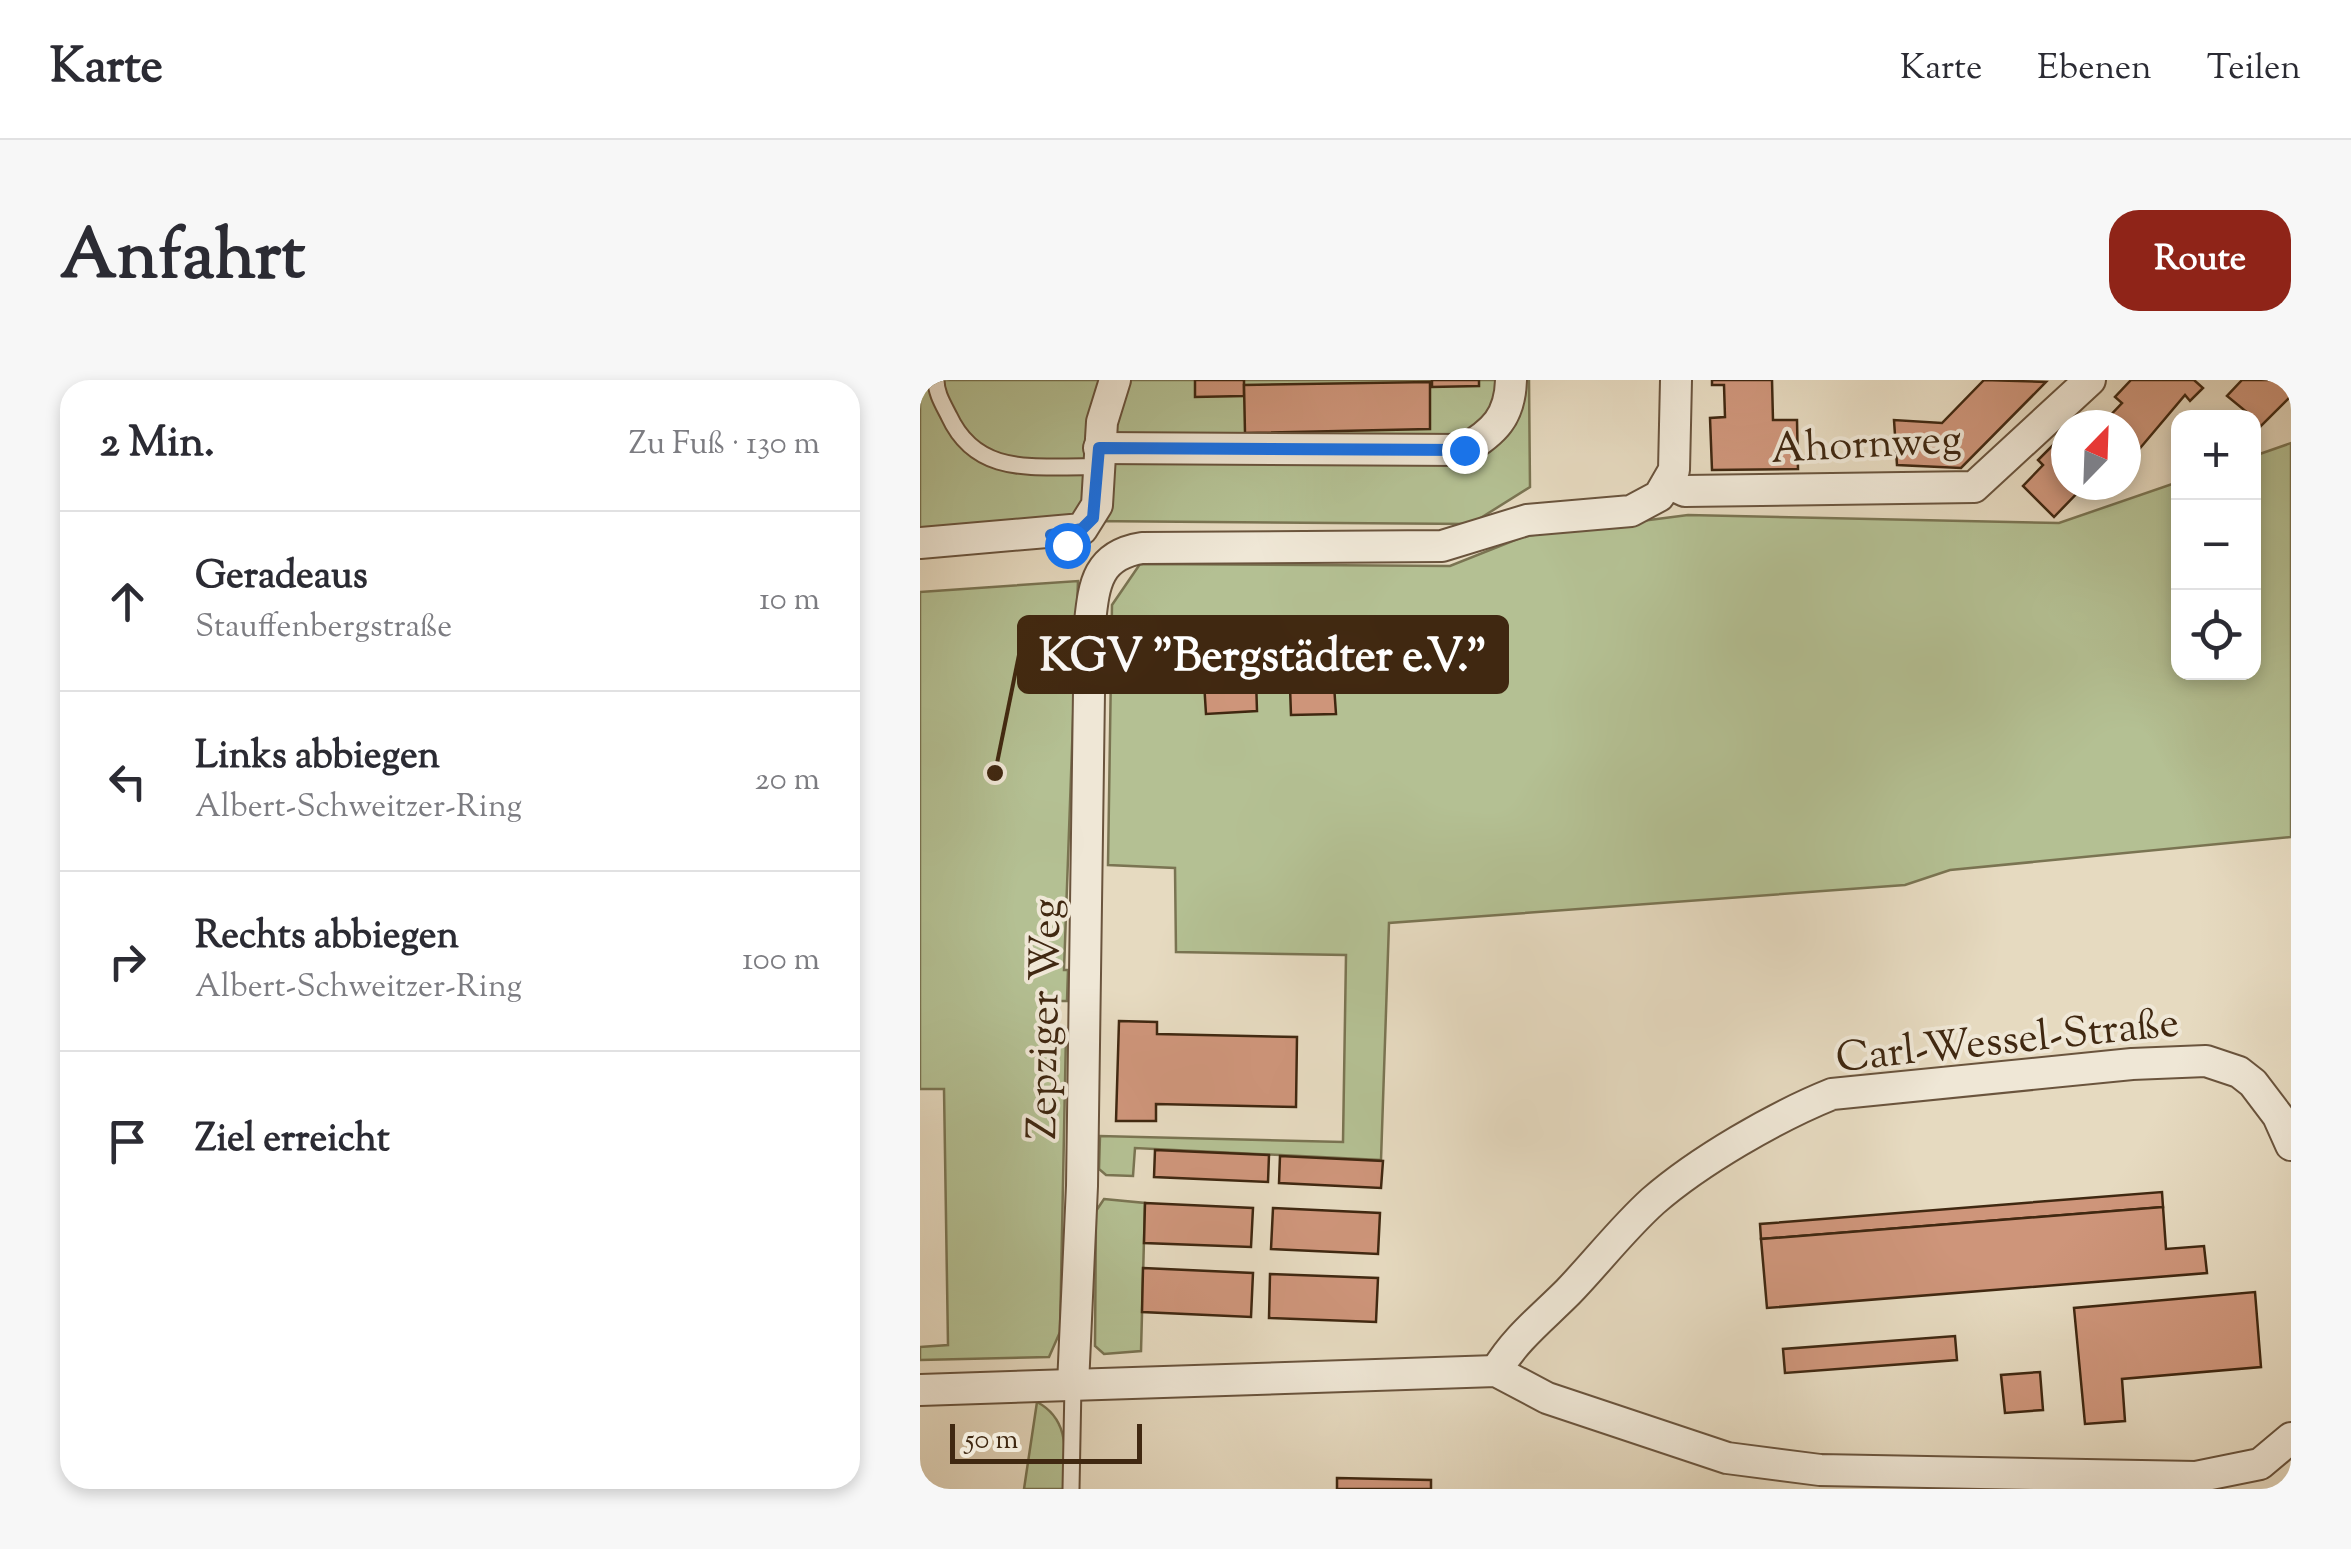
<!DOCTYPE html>
<html lang="de">
<meta charset="utf-8">
<style>
:root{--surface:#fff;--page:#f7f7f7;--text:#2b2b33;--muted:#7c7c81;--line:#e1e1e2;--accent:#8f2418}
body{margin:0;font-family:"Sorts Mill Goudy",serif;background:var(--page);color:var(--text)}
.controls{position:absolute;right:30px;top:30px;display:grid;overflow:hidden;border-radius:20px;box-shadow:0 5px 15px #0003}
.controls button{width:90px;height:90px;display:grid;place-items:center;padding:0;border:0;border-bottom:2px solid var(--line);background:var(--surface);color:var(--text);font:50px sans-serif}
.compass{position:absolute;left:1131px;top:30px;width:90px;height:90px;border-radius:50%;background:var(--surface);box-shadow:0 5px 15px #0003;rotate:23deg}
.scale{position:absolute;left:30px;bottom:25px;width:192px;box-sizing:border-box;padding-left:10px;border:5px solid #402811;border-top:0;font-size:28px;line-height:35px;white-space:nowrap;color:#402811;-webkit-text-stroke:8px #efe7d6;paint-order:stroke}
.stop{position:absolute;width:30px;height:30px;margin:-22px;border:8px solid #1a73e8;border-radius:50%;background:#fff}
.stop.end{background:#1a73e8;border-color:#fff;box-shadow:0 2px 10px #0008}
.list{margin:0;padding:0;list-style:none}
h2{display:flex;justify-content:space-between;align-items:center;height:130px;margin:0;padding:0 40px;font-size:42px}
h2 small{font-size:32px;font-weight:400;color:var(--muted)}
.list li{display:grid;grid-template-columns:65px 1fr auto;gap:30px;align-items:center;box-sizing:border-box;height:180px;padding:0 40px;border-top:2px solid var(--line)}
.list b{display:block;font-size:38px;white-space:nowrap}
.list p{margin:0;font-size:32px;white-space:nowrap;color:var(--muted)}
.list em{font-size:32px;font-style:normal;color:var(--muted)}
.icon{flex:none;width:55px;height:55px;fill:none;stroke:currentColor;stroke-width:2;stroke-linecap:round;stroke-linejoin:round}
.map{position:relative;flex:none;width:1371px;height:1109px;overflow:hidden;border-radius:30px}
header{display:flex;align-items:center;gap:60px;box-sizing:border-box;height:140px;padding:0 50px;background:var(--surface);border-bottom:2px solid var(--line)}
header strong{font-size:48px}
nav{display:flex;gap:55px;margin-inline-start:auto;font-size:35px}
.intro{display:flex;align-items:center;justify-content:space-between;box-sizing:border-box;height:240px;padding:0 60px}
h1{margin:0;font-size:70px}
.button{padding:25px 45px;border-radius:30px;background:var(--accent);color:#fff;font-size:35px;font-weight:700}
main{display:flex;gap:60px;padding:0 60px}
aside{flex:1;background:var(--surface);border-radius:30px;box-shadow:0 5px 15px #0003}
.map>svg:first-child{display:block}
</style>
<header>
<strong>Karte</strong>
<nav><a>Karte</a><a>Ebenen</a><a>Teilen</a></nav>
</header>
<div class="intro"><h1>Anfahrt</h1><a class="button">Route</a></div>
<main>
<aside>
<h2>2 Min.<small>Zu Fuß · 130 m</small></h2>
<ul class="list">
<li><svg class="icon" aria-label="ahead" viewBox="0 0 24 24"><path d="M12 20V5M6 11l6-6 6 6"/></svg><div><b>Geradeaus</b><p>Stauffenbergstraße</p></div><em>10 m</em></li>
<li><svg class="icon" aria-label="left" viewBox="0 0 24 24"><path d="M17 20v-9H6M10 6l-5 5 5 5"/></svg><div><b>Links abbiegen</b><p>Albert-Schweitzer-Ring</p></div><em>20 m</em></li>
<li><svg class="icon" aria-label="right" viewBox="0 0 24 24"><path d="M7 20v-9h11M14 6l5 5-5 5"/></svg><div><b>Rechts abbiegen</b><p>Albert-Schweitzer-Ring</p></div><em>100 m</em></li>
<li><svg class="icon" aria-label="arrive" viewBox="0 0 24 24"><path d="M6 21V4h12l-3 4 3 4H6"/></svg><div><b>Ziel erreicht</b></div></li>
</ul>
</aside>
<div class="map">
<svg width="1371" height="1109" viewBox="0 0 1371 1109">
<rect width="100%" height="100%" fill="#e6dac0"/>
<filter id="stains"><feTurbulence type="fractalNoise" baseFrequency=".002" numOctaves="4"/><feColorMatrix values="0 0 0 0 .2 0 0 0 0 .09 0 0 0 0 .02 0 0 0 .5 -.17"/></filter>
<radialGradient id="worn" r=".72"><stop offset=".6" stop-color="#630" stop-opacity="0"/><stop offset="1" stop-color="#630" stop-opacity=".3"/></radialGradient>
<!-- green -->
<g fill="#b4c093" stroke="#7a7452" stroke-width="2.5">
<polygon points="0,0 609,0 610,107 551,144 167,141 0,150"/>
<polygon points="1371,63 1371,457 1030,490 985,505 469,543 461,780 215,768 213,796 186,795 179,789 180,756 423,762 426,575 256,572 255,488 188,485 192,225 220,184 530,186 605,156 768,135 1139,143 1258,102 1258,292 1334,292 1334,76"/>
<polygon points="158,201 144,590 148,590 147,621 127,621 127,654 146,654 140,952 129,977 0,980 0,967 28,965 24,709 0,709 0,212"/>
<polygon points="184,819 225,823 221,971 184,974 175,966 176,831"/>
<path d="M117,1022c34,18 28,53 28,87h-41z"/>
</g>
<!-- building -->
<g fill="#ce957a" stroke="#402811" stroke-width="2.5">
<polygon points="275,0 324,0 324,16 275,17"/>
<polygon points="512,0 559,0 559,6 512,7"/>
<polygon points="792,0 852,0 853,40 877,40 878,89 792,90 790,38 805,37 804,5 792,5"/>
<polygon points="1064,0 1126,2 1041,88 977,85 974,40 1022,43"/>
<polygon points="1211,0 1274,0 1283,8 1270,21 1265,15 1216,73 1206,63 1206,45 1184,42 1202,23 1195,17"/>
<polygon points="1322,0 1371,0 1371,16 1339,48 1334,38 1307,16"/>
<polygon points="510,2 510,49 325,53 324,5"/>
<polygon points="1146,52 1146,105 1165,105 1134,137 1103,106 1123,85 1118,80"/>
<polygon points="336,299 337,331 286,334 284,302"/>
<polygon points="414,305 416,334 371,335 370,307"/>
<polygon points="199,641 237,642 237,654 377,657 376,727 236,724 236,741 196,741"/>
<polygon points="235,770 349,775 348,802 234,797"/>
<polygon points="360,776 463,781 461,808 359,803"/>
<polygon points="1242,812 1243,827 841,859 840,844"/>
<polygon points="225,823 333,828 331,867 224,863"/>
<polygon points="1243,827 1246,869 1284,866 1287,893 847,928 841,859"/>
<polygon points="353,828 460,833 458,874 351,869"/>
<polygon points="223,888 333,893 331,937 222,932"/>
<polygon points="350,894 458,898 456,942 349,938"/>
<polygon points="1335,912 1341,987 1202,999 1205,1041 1165,1044 1154,928"/>
<polygon points="1035,956 1037,980 865,993 863,969"/>
<polygon points="1120,992 1123,1030 1085,1033 1081,995"/>
<polygon points="417,1098 511,1100 511,1109 417,1109"/>
</g>
<g fill="none" stroke-linecap="round" stroke-linejoin="round">
<!-- lane casing -->
<g stroke="#6a543d" stroke-width="19">
<g id="lane">
<path d="M16,0c0,13 7,24 13,36 29,63 89,49 149,51"/>
<polyline points="151,1109 153,1005"/>
</g>
</g>
<!-- street casing -->
<g stroke="#6a543d" stroke-width="34">
<g id="street">
<path d="M179,68l365,2c30,-18 46,-33 47,-70"/>
<polyline points="748,103 765,111 1054,107 1170,0"/>
<polyline points="0,163 162,149 177,125 182,42 195,0"/>
<path d="M576,991c20,-33 45,-52 72,-79 29,-30 54,-63 85,-91 46,-40 122,-84 179,-107l300,-30 74,-3 33,11 14,11 25,33 13,29"/>
<path d="M153,1005l9,-199 8,-564c4,-39 8,-67 52,-74l300,-2 85,-26 104,-9 28,-15 15,-26 2,-90"/>
<polyline points="0,1010 576,991 627,1018 807,1078 900,1090 1276,1097 1340,1084 1371,1058"/>
</g>
</g>
<!-- lane -->
<use href="#lane" stroke="#efe7d6" stroke-width="15"/>
<!-- street -->
<use href="#street" stroke="#efe7d6" stroke-width="30"/>
</g>
<g fill="none" stroke-linecap="round" stroke-linejoin="round">
<!-- route -->
<polyline stroke="#1a73e8" stroke-width="12" points="147,165 131,155 162,149 173,138 179,68 544,70"/>
</g>
<g text-anchor="middle" stroke-width="8" stroke-linejoin="round" paint-order="stroke">
<!-- street labels -->
<g font-size="42" fill="#402811" stroke="#efe7d6">
<text transform="translate(946 62) rotate(-3)" y="15">Ahornweg</text>
<text transform="translate(122 639) rotate(-89)" y="15">Zepziger Weg</text>
<text transform="translate(1087 658) rotate(-6)" y="15">Carl-Wessel-Straße</text>
</g>
</g>
<!-- callouts -->
<path fill="none" stroke="#402811" stroke-width="4" d="M75 393L99 275"/>
<circle fill="#402811" stroke="#efe7d6" stroke-width="4" cx="75" cy="393" r="10"/>
<rect fill="#402811" stroke="#402811" stroke-width="4" x="99" y="237" width="488" height="75" rx="10"/>
<g font-size="45" text-anchor="middle" font-weight="bold" fill="#fff">
<text x="343" y="290">KGV "Bergstädter e.V."</text>
</g>
<rect width="100%" height="100%" filter="url(#stains)"/>
<rect width="100%" height="100%" fill="url(#worn)"/>
</svg>
<div class="controls">
<button>+</button>
<button>−</button>
<button><svg class="icon" aria-label="locate" viewBox="0 0 24 24"><circle cx="12" cy="12" r="6"/><path d="M12 2v4M12 18v4M2 12h4M18 12h4"/></svg></button>
</div>
<svg class="compass" viewBox="-18 -18 36 36"><path d="M0-13l5 13h-10z" fill="#e53935"/><path d="M0 13l5-13h-10z" fill="#7c7c81"/></svg>
<div class="scale">50 m</div>
<div class="stop" style="left:147px;top:165px"></div>
<div class="stop end" style="left:544px;top:70px"></div>
</div>
</main>
